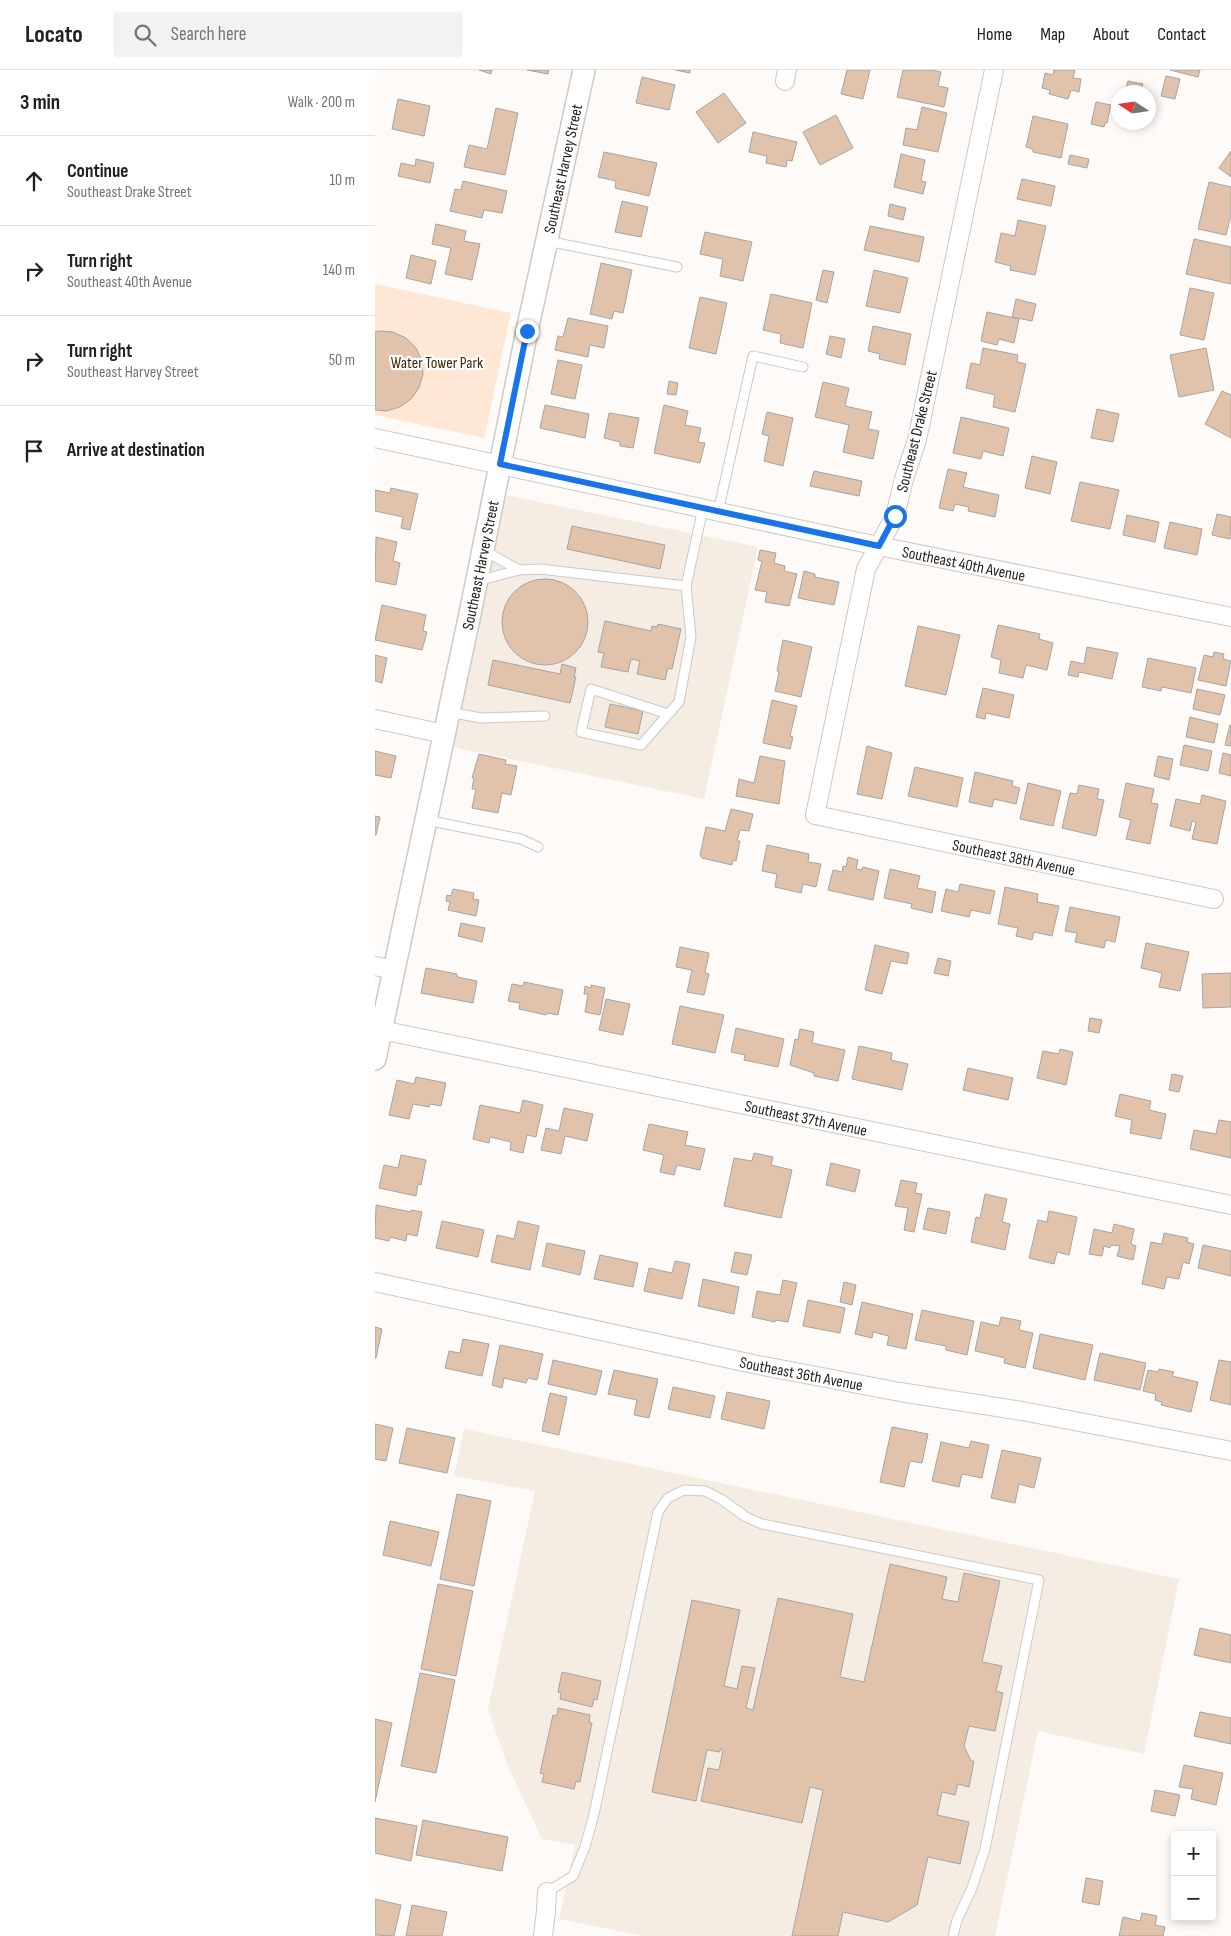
<!DOCTYPE html>
<meta charset="utf-8">
<style>
:root{--surface:#fff;--page:#f2f2f2;--text:#202124;--muted:#757577;--line:#e0e0e0}
body{margin:0;font-family:"Sofia Sans Condensed",sans-serif;background:var(--page);color:var(--text)}
.controls{position:absolute;right:15px;bottom:15px;display:grid;overflow:hidden;border-radius:5px;box-shadow:0 2px 8px #0003}
.controls button{width:45px;height:45px;display:grid;place-items:center;padding:0;border:0;border-bottom:1px solid var(--line);background:var(--surface);color:var(--text);font:25px sans-serif}
.compass{position:absolute;left:736px;top:15px;width:45px;height:45px;border-radius:50%;background:var(--surface);box-shadow:0 2px 8px #0003;rotate:282deg}
.stop{position:absolute;width:15px;height:15px;margin:-11px;border:4px solid #1a73e8;border-radius:50%;background:#fff}
.stop.end{background:#1a73e8;border-color:#fff;box-shadow:0 1px 5px #0008}
.list{margin:0;padding:0;list-style:none}
h2{display:flex;justify-content:space-between;align-items:center;height:65px;margin:0;padding:0 20px;font-size:21px}
h2 small{font-size:16px;font-weight:400;color:var(--muted)}
.list li{display:grid;grid-template-columns:32px 1fr auto;gap:15px;align-items:center;box-sizing:border-box;height:90px;padding:0 20px;border-top:1px solid var(--line)}
.list b{display:block;font-size:19px;white-space:nowrap}
.list p{margin:0;font-size:16px;white-space:nowrap;color:var(--muted)}
.list em{font-size:16px;font-style:normal;color:var(--muted)}
.icon{flex:none;width:28px;height:28px;fill:none;stroke:currentColor;stroke-width:2;stroke-linecap:round;stroke-linejoin:round}
.map{position:relative;flex:none;width:856px;height:1866px;overflow:hidden}
header{display:flex;align-items:center;gap:30px;box-sizing:border-box;height:70px;padding:0 25px;background:var(--surface);border-bottom:1px solid var(--line)}
header strong{font-size:24px}
nav{display:flex;gap:28px;margin-inline-start:auto;font-size:18px}
.search{width:350px;height:45px;background:var(--page);display:flex;align-items:center;gap:12px;box-sizing:border-box;padding:0 18px;border-radius:5px;color:var(--muted);font-size:19px}
main{display:flex}
aside{flex:1;background:var(--surface)}
.map>svg:first-child{display:block}
</style>
<header>
<strong>Locato</strong>
<div class="search"><svg class="icon" aria-label="search" viewBox="0 0 24 24"><circle cx="10" cy="10" r="6"/><path d="M15 15l6 6"/></svg>Search here</div>
<nav><a>Home</a><a>Map</a><a>About</a><a>Contact</a></nav>
</header>
<main>
<aside>
<h2>3 min<small>Walk · 200 m</small></h2>
<ul class="list">
<li><svg class="icon" aria-label="ahead" viewBox="0 0 24 24"><path d="M12 20V5M6 11l6-6 6 6"/></svg><div><b>Continue</b><p>Southeast Drake Street</p></div><em>10 m</em></li>
<li><svg class="icon" aria-label="right" viewBox="0 0 24 24"><path d="M7 20v-9h11M14 6l5 5-5 5"/></svg><div><b>Turn right</b><p>Southeast 40th Avenue</p></div><em>140 m</em></li>
<li><svg class="icon" aria-label="right" viewBox="0 0 24 24"><path d="M7 20v-9h11M14 6l5 5-5 5"/></svg><div><b>Turn right</b><p>Southeast Harvey Street</p></div><em>50 m</em></li>
<li><svg class="icon" aria-label="arrive" viewBox="0 0 24 24"><path d="M6 21V4h12l-3 4 3 4H6"/></svg><div><b>Arrive at destination</b></div></li>
</ul>
</aside>
<div class="map">
<svg width="856" height="1866" viewBox="0 0 856 1866">
<rect width="100%" height="100%" fill="#fdfaf7"/>
<!-- built -->
<g fill="#f5ece4">
<polygon points="131,425 383,477 329,729 78,677"/>
<polygon points="89,1359 804,1509 769,1684 663,1661 620,1866 269,1866 184,1849 200,1775 167,1769 132,1694 113,1639 160,1421 79,1406"/>
</g>
<!-- green -->
<polygon fill="#fee8d5" points="0,214 136,243 109,368 0,345"/>
<!-- building -->
<g fill="#e0c3aa" stroke="#a7a4a2">
<polygon points="104,0 117,0 116,4"/>
<polygon points="152,0 174,0 173,4"/>
<polygon points="300,0 315,0 315,3"/>
<polygon points="472,0 495,0 488,29 466,24"/>
<polygon points="528,0 557,0 566,2 563,16 573,18 569,37 522,27"/>
<polygon points="679,0 700,0 698,8 706,9 704,22 696,20 693,29 674,24 675,20 667,18 670,3 678,5"/>
<polygon points="795,0 825,0 823,7"/>
<polygon points="791,6 805,9 800,29 786,26"/>
<polygon points="267,7 300,15 294,40 261,33"/>
<polygon points="753,11 768,14 766,21 751,18"/>
<polygon points="349,23 371,53 343,73 321,42"/>
<polygon points="23,29 55,36 49,66 17,59"/>
<polygon points="721,32 736,35 732,53 730,53 729,57 716,54"/>
<polygon points="547,37 572,43 563,82 528,75 531,58 542,60"/>
<polygon points="121,38 143,43 130,105 89,97 94,75 112,79"/>
<polygon points="461,45 478,78 445,95 428,62"/>
<polygon points="658,46 693,54 686,88 658,82 658,79 651,77"/>
<polygon points="378,62 422,72 417,91 412,90 411,97 391,93 392,86 374,82"/>
<polygon points="856,81 856,107 844,98"/>
<polygon points="229,82 282,93 274,126 240,118 241,111 223,107"/>
<polygon points="526,84 550,90 546,111 551,112 548,124 519,117"/>
<polygon points="695,85 714,89 712,98 693,94"/>
<polygon points="41,89 59,93 55,113 23,106 26,93 40,96"/>
<polygon points="647,109 680,116 676,136 642,129"/>
<polygon points="88,111 132,121 127,143 109,140 107,148 75,141 80,119 86,120"/>
<polygon points="834,112 856,117 856,145 851,165 823,159"/>
<polygon points="247,131 273,137 266,167 240,162"/>
<polygon points="515,134 531,138 528,150 513,146"/>
<polygon points="643,150 671,156 660,205 635,200 636,196 620,192 626,163 640,166"/>
<polygon points="61,154 91,161 89,171 105,174 97,210 70,204 76,178 57,174"/>
<polygon points="495,156 549,167 544,192 489,180"/>
<polygon points="330,162 377,172 368,211 345,206 348,189 325,184"/>
<polygon points="819,169 856,177 856,214 811,204"/>
<polygon points="36,185 61,191 56,214 31,208"/>
<polygon points="226,193 257,200 248,243 239,241 237,249 215,244"/>
<polygon points="448,200 459,202 452,233 441,230"/>
<polygon points="499,200 533,208 525,243 491,236"/>
<polygon points="815,218 839,223 829,270 805,265"/>
<polygon points="396,224 437,233 428,278 405,273 406,264 388,260"/>
<polygon points="325,227 352,233 341,284 314,278"/>
<polygon points="641,229 661,234 657,251 637,247"/>
<polygon points="612,242 644,249 639,273 624,269 622,275 606,271"/>
<polygon points="193,248 233,256 229,278 215,275 213,287 180,280 183,266 188,267"/>
<polygon points="498,256 536,264 530,295 504,289 505,284 493,281"/>
<polygon points="5,261 18,262 31,268 41,278 47,291 48,304 44,318 36,329 25,337 11,341 0,340 0,262"/>
<polygon points="455,266 470,269 466,288 451,284"/>
<polygon points="608,278 643,285 642,292 651,294 640,342 618,337 620,325 591,318 596,293 605,295"/>
<polygon points="831,278 839,320 804,327 795,285"/>
<polygon points="183,290 207,295 200,329 176,324"/>
<polygon points="294,311 303,313 301,325 292,324"/>
<polygon points="448,312 474,318 470,336 497,342 493,359 504,361 498,389 468,382 474,355 440,347"/>
<polygon points="847,321 856,325 856,368 830,354"/>
<polygon points="170,335 214,344 210,368 165,358"/>
<polygon points="289,335 313,341 310,355 326,358 323,372 330,373 325,393 279,383"/>
<polygon points="722,339 744,344 738,372 716,368"/>
<polygon points="392,342 418,348 408,396 389,391 394,366 387,364"/>
<polygon points="234,343 264,348 258,378 245,376 245,372 229,368"/>
<polygon points="586,347 634,358 628,386 608,381 606,389 578,383"/>
<polygon points="657,386 682,392 675,424 650,418"/>
<polygon points="573,399 592,403 588,417 624,425 620,447 593,441 594,437 580,434 578,441 564,438"/>
<polygon points="439,401 487,411 484,426 435,416"/>
<polygon points="705,412 744,420 735,459 696,451"/>
<polygon points="16,418 43,424 35,460 26,458 28,447 0,441 0,420 15,423"/>
<polygon points="842,444 856,447 855,469 837,465"/>
<polygon points="752,445 784,452 780,472 748,465"/>
<polygon points="795,452 827,459 822,485 789,478"/>
<polygon points="197,456 290,475 285,499 192,479"/>
<polygon points="1,467 22,472 18,491 25,493 21,515 0,511"/>
<polygon points="385,480 401,483 399,493 410,496 409,501 422,504 414,536 390,532 392,522 380,520 387,491 383,490"/>
<polygon points="429,501 440,504 440,507 464,512 459,535 423,528"/>
<circle cx="170" cy="552" r="43"/>
<polygon points="7,535 51,545 48,561 52,562 47,580 0,570"/>
<polygon points="230,551 276,561 277,556 282,557 283,554 306,559 297,599 293,598 290,610 262,604 265,591 256,589 253,602 226,597 229,583 223,582"/>
<polygon points="623,555 665,564 664,569 678,573 672,600 651,595 648,608 624,603 626,590 616,587"/>
<polygon points="543,556 585,565 571,625 530,616"/>
<polygon points="408,570 437,577 426,627 400,621 404,602 402,601"/>
<polygon points="712,577 743,583 737,609 704,602 703,607 693,605 696,591 709,594"/>
<polygon points="839,582 849,584 848,589 856,591 851,616 823,610 829,585 838,587"/>
<polygon points="0,585 12,588 7,613 0,611"/>
<polygon points="773,588 821,598 816,623 787,617 786,621 767,617"/>
<polygon points="118,590 185,604 187,594 201,598 199,607 201,607 195,633 113,615"/>
<polygon points="608,618 639,625 634,648 611,643 610,649 601,647"/>
<polygon points="822,619 850,625 845,645 818,639"/>
<polygon points="397,630 422,636 415,666 418,667 415,679 388,673"/>
<polygon points="235,634 268,641 263,664 230,657"/>
<polygon points="815,647 843,654 839,673 811,667"/>
<polygon points="855,655 856,656 856,676 850,675"/>
<polygon points="809,675 837,681 833,701 805,695"/>
<polygon points="492,676 517,683 507,729 482,724"/>
<polygon points="0,681 21,686 16,708 0,705"/>
<polygon points="848,683 856,685 856,706 844,703"/>
<polygon points="104,684 131,690 130,694 142,696 136,725 127,723 123,743 97,738 101,719 97,719 99,708 97,708"/>
<polygon points="385,686 410,691 404,734 361,726 364,709 379,713"/>
<polygon points="783,686 798,689 794,710 779,706"/>
<polygon points="540,697 588,708 582,737 533,726"/>
<polygon points="600,702 638,711 637,716 645,718 641,734 619,729 617,737 594,732"/>
<polygon points="653,713 686,721 678,756 645,749"/>
<polygon points="751,713 779,719 776,733 783,734 775,774 751,769 756,750 744,747"/>
<polygon points="704,715 724,719 722,729 729,730 721,766 687,758 695,723 702,724"/>
<polygon points="827,725 851,731 842,774 817,769 821,752 817,751 815,761 795,756 801,729 825,734"/>
<polygon points="356,739 378,744 374,761 365,760 362,771 365,771 361,791 358,790 357,795 327,788 325,785 331,757 350,761"/>
<polygon points="0,746 5,747 1,765 0,765"/>
<polygon points="392,775 434,784 433,792 446,794 441,817 428,814 426,823 400,817 402,804 387,801"/>
<polygon points="473,787 483,790 481,799 487,800 488,797 504,801 498,830 453,820 458,800 467,802 468,796 471,797"/>
<polygon points="515,799 545,806 542,818 561,822 557,843 536,838 537,834 509,828"/>
<polygon points="585,814 620,821 615,844 596,840 594,847 566,841 571,819 583,822"/>
<polygon points="630,817 663,824 662,832 684,836 677,866 659,862 657,870 641,866 643,858 623,854"/>
<polygon points="78,819 99,823 98,829 104,830 101,846 73,840 75,832 71,831 72,825 76,826"/>
<polygon points="695,837 745,847 740,872 731,870 729,878 700,872 702,863 690,861"/>
<polygon points="86,853 110,858 107,872 83,866"/>
<polygon points="771,873 814,882 805,921 784,917 787,903 766,898"/>
<polygon points="500,875 534,883 532,894 516,891 507,924 490,920"/>
<polygon points="305,877 334,883 330,903 334,904 329,925 312,922 317,900 301,897"/>
<polygon points="563,888 576,891 573,906 559,903"/>
<polygon points="51,898 82,904 82,907 102,911 98,933 46,923"/>
<polygon points="856,903 856,937 828,938 827,904"/>
<polygon points="149,912 188,920 183,945 172,943 171,945 144,939 145,933 133,931 137,914 148,916"/>
<polygon points="216,915 230,918 225,945 210,942 213,924 209,924 210,916 216,918"/>
<polygon points="231,929 255,934 248,965 224,960"/>
<polygon points="305,936 349,945 340,983 297,974"/>
<polygon points="715,948 727,950 724,963 713,961"/>
<polygon points="361,958 409,969 403,997 369,990 370,985 356,982"/>
<polygon points="425,959 439,962 437,973 470,980 463,1011 439,1006 439,1003 415,995 420,969 423,970"/>
<polygon points="484,976 517,983 516,990 533,994 527,1020 477,1009"/>
<polygon points="685,979 698,982 691,1015 662,1008 668,981 684,984"/>
<polygon points="593,998 638,1008 633,1030 588,1020"/>
<polygon points="797,1004 808,1006 804,1022 794,1020"/>
<polygon points="41,1007 71,1013 66,1036 55,1034 54,1037 38,1034 34,1049 14,1045 22,1010 39,1014"/>
<polygon points="745,1024 776,1031 774,1040 791,1044 786,1069 755,1063 757,1050 740,1046"/>
<polygon points="148,1030 168,1035 161,1067 152,1065 148,1083 135,1080 136,1072 115,1067 114,1073 98,1069 105,1035 145,1043"/>
<polygon points="189,1038 218,1044 212,1071 190,1066 186,1084 166,1080 171,1058 184,1061"/>
<polygon points="844,1050 856,1052 856,1088 815,1079 819,1060 841,1064"/>
<polygon points="274,1054 313,1062 310,1075 330,1079 325,1100 302,1095 299,1105 285,1102 289,1085 268,1080"/>
<polygon points="379,1083 398,1087 396,1095 417,1100 406,1148 349,1136 359,1088 377,1091"/>
<polygon points="26,1085 51,1090 46,1115 43,1114 41,1126 4,1118 9,1095 23,1098"/>
<polygon points="456,1093 485,1100 480,1122 451,1115"/>
<polygon points="526,1110 542,1113 540,1123 547,1124 539,1162 529,1160 533,1138 520,1136"/>
<polygon points="610,1124 632,1129 627,1152 635,1154 630,1180 596,1172 601,1147 605,1148"/>
<polygon points="1,1135 36,1142 36,1140 47,1142 42,1166 32,1164 31,1171 15,1167 14,1171 0,1168"/>
<polygon points="553,1138 575,1142 571,1164 548,1159"/>
<polygon points="674,1141 702,1147 694,1185 682,1182 679,1194 654,1188 663,1150 672,1152"/>
<polygon points="67,1151 109,1160 103,1187 61,1178"/>
<polygon points="143,1151 164,1156 155,1200 116,1192 122,1165 139,1169"/>
<polygon points="739,1154 759,1159 756,1174 761,1176 758,1190 742,1186 745,1176 736,1175 735,1178 729,1176 727,1186 714,1184 719,1159 737,1163"/>
<polygon points="789,1163 813,1168 812,1172 819,1174 814,1194 808,1192 804,1209 792,1207 789,1219 767,1214 776,1172 787,1174"/>
<polygon points="172,1173 210,1181 205,1205 167,1196"/>
<polygon points="828,1175 856,1181 856,1206 823,1198"/>
<polygon points="360,1182 377,1185 372,1205 356,1202"/>
<polygon points="225,1185 263,1193 258,1217 219,1209"/>
<polygon points="300,1191 315,1194 307,1229 269,1221 274,1198 297,1203"/>
<polygon points="328,1209 364,1217 359,1244 323,1236"/>
<polygon points="408,1210 422,1213 413,1252 400,1250 400,1252 377,1247 382,1221 405,1225"/>
<polygon points="469,1212 481,1215 477,1235 465,1232"/>
<polygon points="433,1230 470,1238 465,1263 428,1256"/>
<polygon points="487,1232 538,1244 531,1279 512,1275 514,1266 498,1262 497,1268 480,1264"/>
<polygon points="547,1240 599,1251 592,1285 571,1280 571,1276 540,1270"/>
<polygon points="626,1247 646,1251 644,1260 658,1263 650,1298 629,1293 630,1288 600,1281 606,1252 624,1256"/>
<polygon points="0,1257 7,1259 1,1288 0,1288"/>
<polygon points="665,1264 718,1275 710,1310 658,1298"/>
<polygon points="88,1269 114,1274 107,1306 70,1298 74,1281 85,1283"/>
<polygon points="125,1275 168,1284 162,1310 153,1308 151,1313 129,1308 127,1318 117,1315"/>
<polygon points="725,1283 771,1293 765,1320 719,1310"/>
<polygon points="178,1290 227,1301 221,1325 173,1314"/>
<polygon points="844,1290 856,1292 856,1335 835,1330"/>
<polygon points="784,1299 799,1302 797,1306 823,1312 816,1342 786,1335 787,1332 780,1330 781,1324 768,1321 773,1300 783,1302"/>
<polygon points="239,1300 283,1309 274,1348 259,1345 262,1330 233,1324"/>
<polygon points="298,1317 340,1326 335,1348 293,1339"/>
<polygon points="352,1322 395,1331 389,1359 346,1349"/>
<polygon points="175,1323 192,1327 184,1365 167,1361"/>
<polygon points="0,1354 18,1358 11,1391 0,1389"/>
<polygon points="517,1357 553,1364 547,1393 535,1391 529,1417 505,1412"/>
<polygon points="32,1358 80,1368 72,1403 24,1393"/>
<polygon points="596,1371 614,1375 607,1408 587,1404 584,1417 557,1411 566,1372 594,1378"/>
<polygon points="627,1380 666,1388 659,1418 644,1414 640,1433 616,1428"/>
<polygon points="82,1424 116,1431 99,1516 65,1509"/>
<polygon points="15,1451 64,1462 56,1496 8,1485"/>
<polygon points="515,1494 572,1507 567,1529 583,1532 589,1503 625,1511 607,1592 627,1596 621,1621 628,1623 620,1661 594,1656 589,1676 596,1691 599,1691 594,1717 583,1714 580,1725 567,1722 562,1745 594,1752 585,1794 553,1787 542,1835 513,1852 468,1842 463,1866 417,1866 448,1720 435,1717 427,1753 326,1731 333,1698 344,1700 348,1680 345,1679 345,1682 332,1680 321,1731 277,1722 317,1530 365,1540 349,1616 362,1619 367,1596 380,1598 371,1638 378,1640 403,1528 478,1544 465,1607 489,1612"/>
<polygon points="63,1514 98,1521 81,1606 46,1599"/>
<polygon points="825,1558 856,1565 856,1593 819,1585"/>
<polygon points="187,1602 226,1611 222,1630 219,1629 217,1637 185,1629 186,1623 183,1622"/>
<polygon points="45,1603 80,1610 61,1703 26,1696"/>
<polygon points="183,1638 215,1645 214,1653 217,1653 205,1712 201,1711 199,1719 167,1712 169,1704 165,1703 178,1645 182,1646"/>
<polygon points="825,1642 856,1648 856,1674 819,1666"/>
<polygon points="0,1649 17,1653 0,1732"/>
<polygon points="809,1695 848,1703 841,1735 816,1729 818,1719 804,1717"/>
<polygon points="780,1720 805,1725 800,1746 776,1741"/>
<polygon points="0,1748 42,1756 36,1791 0,1783"/>
<polygon points="48,1750 133,1767 127,1801 41,1785"/>
<polygon points="711,1808 728,1811 724,1835 707,1832"/>
<polygon points="0,1829 26,1835 19,1866 0,1865"/>
<polygon points="37,1835 72,1842 67,1866 31,1866"/>
<polygon points="767,1843 782,1846 780,1855 790,1857 788,1866 744,1866 748,1847 765,1851"/>
</g>
<g fill="none" stroke-linecap="round" stroke-linejoin="round">
<!-- service casing -->
<g stroke="#ccc9c6" stroke-width="11">
<g id="service">
<polyline points="172,171 302,197"/>
<polyline points="343,442 378,286 428,297"/>
<polyline points="144,500 165,499 311,516 328,438"/>
<polyline points="102,511 144,500 108,480"/>
<polyline points="74,642 106,648 170,646"/>
<polyline points="293,644 216,619 206,662 266,675 304,632 316,567 311,516"/>
<polyline points="51,750 146,769 163,777"/>
<polyline points="172,1822 198,1806 210,1777 219,1744 283,1442 293,1428 309,1420 330,1421 346,1429 371,1447 387,1454 664,1510 610,1779 597,1818 582,1850 578,1866"/>
</g>
</g>
<!-- minor casing -->
<g stroke="#ccc9c6" stroke-width="20">
<g id="minor">
<path id="s1" d="M619,0l-77,370 -13,39 -9,37 -29,53 -51,246 399,84"/>
<polyline points="410,11 412,0"/>
<path id="s2" d="M0,368l484,104 372,75"/>
<polyline points="0,649 69,664"/>
<polyline points="0,896 19,900"/>
<path id="s3" d="M6,960l850,175"/>
<path id="s4" d="M0,1212l378,82 147,28 122,19 209,40"/>
<polyline points="168,1866 171,1841 172,1822"/>
</g>
</g>
<!-- tertiary casing -->
<g stroke="#ccc9c6" stroke-width="24">
<g id="tertiary">
<path id="s5" d="M0,989l96,-450 56,-278 57,-261"/>
</g>
</g>
<!-- service -->
<use href="#service" stroke="#fff" stroke-width="9"/>
<!-- minor -->
<use href="#minor" stroke="#fff" stroke-width="18"/>
<!-- tertiary -->
<use href="#tertiary" stroke="#fff" stroke-width="21"/>
</g>
<g fill="none" stroke-linecap="round" stroke-linejoin="round">
<!-- route -->
<polyline stroke="#1a73e8" stroke-width="6" points="152,261 125,394 504,476 520,446"/>
</g>
<g text-anchor="middle" stroke-width="4.5" stroke-linejoin="round" paint-order="stroke">
<!-- street labels -->
<g font-size="16" fill="#1f1e1d" stroke="#fff">
<text dy="6" stroke="none"><textPath href="#s5" startOffset="910">Southeast Harvey Street</textPath></text>
<text transform="translate(541 361) rotate(-76)" y="6">Southeast Drake Street</text>
<text dy="6" stroke="none"><textPath href="#s2" startOffset="602">Southeast 40th Avenue</textPath></text>
<text dy="6" stroke="none"><textPath href="#s5" startOffset="505">Southeast Harvey Street</textPath></text>
<text dy="6" stroke="none"><textPath href="#s1" startOffset="972">Southeast 38th Avenue</textPath></text>
<text dy="6" stroke="none"><textPath href="#s3" startOffset="434">Southeast 37th Avenue</textPath></text>
<text dy="6" stroke="none"><textPath href="#s4" startOffset="436">Southeast 36th Avenue</textPath></text>
</g>
<!-- park labels -->
<g font-size="16" fill="#432506" stroke="#fff">
<text x="62" y="298">Water Tower Park</text>
</g>
</g>
</svg>
<div class="controls">
<button>+</button>
<button>−</button>
</div>
<svg class="compass" viewBox="-18 -18 36 36"><path d="M0-13l5 13h-10z" fill="#e53935"/><path d="M0 13l5-13h-10z" fill="#757577"/></svg>
<div class="stop" style="left:520px;top:446px"></div>
<div class="stop end" style="left:152px;top:261px"></div>
</div>
</main>
